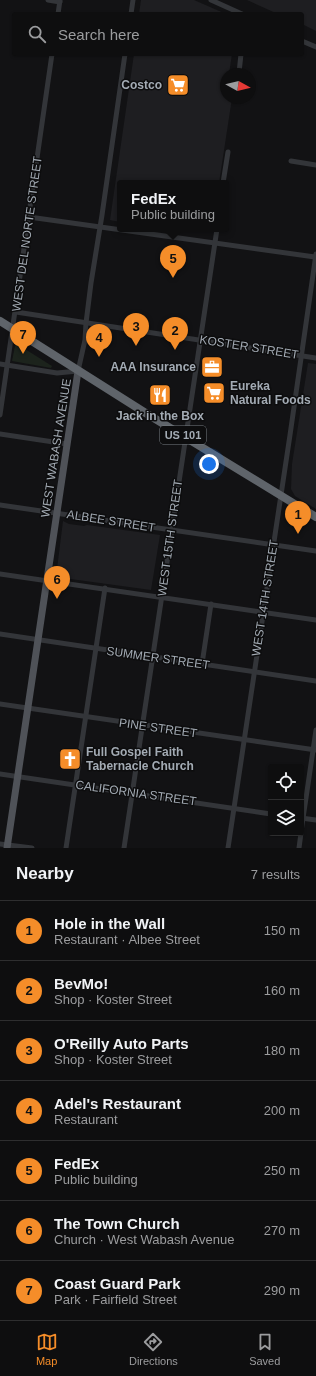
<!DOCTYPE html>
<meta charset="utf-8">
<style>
:root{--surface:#0e0e0f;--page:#1c1c1d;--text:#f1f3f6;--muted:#9b9c9e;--line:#2e2e2f;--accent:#f58d29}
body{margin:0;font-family:Helvetica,sans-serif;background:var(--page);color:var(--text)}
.controls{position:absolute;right:12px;bottom:12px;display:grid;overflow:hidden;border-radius:4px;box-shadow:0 1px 3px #0004}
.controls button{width:36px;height:36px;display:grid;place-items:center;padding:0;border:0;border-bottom:1px solid var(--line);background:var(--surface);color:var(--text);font:20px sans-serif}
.compass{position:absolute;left:220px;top:68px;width:36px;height:36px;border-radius:50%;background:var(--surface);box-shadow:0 1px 3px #0004;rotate:98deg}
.you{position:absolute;left:209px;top:464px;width:14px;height:14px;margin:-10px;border:3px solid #fff;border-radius:50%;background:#1a73e8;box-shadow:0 0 0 6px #1a73e833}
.badge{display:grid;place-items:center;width:26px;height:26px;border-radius:50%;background:var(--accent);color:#111;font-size:13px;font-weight:700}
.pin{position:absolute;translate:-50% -33px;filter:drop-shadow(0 1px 2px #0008)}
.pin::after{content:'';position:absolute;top:21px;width:14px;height:12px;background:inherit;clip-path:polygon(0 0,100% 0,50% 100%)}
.popup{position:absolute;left:117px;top:180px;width:112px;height:52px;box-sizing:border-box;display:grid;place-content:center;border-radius:4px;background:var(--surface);filter:drop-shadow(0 1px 3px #0005);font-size:13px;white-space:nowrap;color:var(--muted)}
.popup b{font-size:15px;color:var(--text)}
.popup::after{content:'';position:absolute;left:50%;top:100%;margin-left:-8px;border:8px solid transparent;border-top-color:var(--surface)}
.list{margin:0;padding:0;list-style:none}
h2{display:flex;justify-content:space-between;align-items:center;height:52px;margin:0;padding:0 16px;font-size:17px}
h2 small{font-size:13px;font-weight:400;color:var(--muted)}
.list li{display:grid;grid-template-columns:26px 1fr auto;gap:12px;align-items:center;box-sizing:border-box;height:60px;padding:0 16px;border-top:1px solid var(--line)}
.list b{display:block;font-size:15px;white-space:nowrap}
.list p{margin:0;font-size:13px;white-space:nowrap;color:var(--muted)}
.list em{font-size:13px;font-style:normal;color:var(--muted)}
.icon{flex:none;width:22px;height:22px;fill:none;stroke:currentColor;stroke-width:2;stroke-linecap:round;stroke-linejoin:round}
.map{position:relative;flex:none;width:316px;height:848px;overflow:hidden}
.search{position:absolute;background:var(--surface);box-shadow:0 1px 3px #0004;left:12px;right:12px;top:12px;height:44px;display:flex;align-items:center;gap:10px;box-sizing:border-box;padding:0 14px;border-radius:4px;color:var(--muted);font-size:15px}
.sheet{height:472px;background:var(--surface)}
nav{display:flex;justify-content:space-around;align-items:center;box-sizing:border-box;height:56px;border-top:1px solid var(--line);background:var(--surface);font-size:11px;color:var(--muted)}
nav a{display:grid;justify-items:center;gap:2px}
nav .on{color:var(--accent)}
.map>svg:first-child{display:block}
</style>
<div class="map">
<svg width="316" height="848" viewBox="0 0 316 848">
<rect width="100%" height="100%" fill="#121214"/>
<!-- built -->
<g fill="#1e1e21">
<polygon points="141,0 194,0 226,14 139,14"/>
<polygon points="247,0 316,0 316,31 302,24 302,14 278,14"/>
<polygon points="134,54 232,54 229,74 226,74 226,98 232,98 219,183 120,183 120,222 110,220"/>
<polygon points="308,363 316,364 316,509 295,496 291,489 292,464"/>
<polygon points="63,521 69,524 84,526 87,525 160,535 151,590 56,577"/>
</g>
<!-- green -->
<polygon fill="#1c231c" points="17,344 52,366 51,368 12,361 15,346"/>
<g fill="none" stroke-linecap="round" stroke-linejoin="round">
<!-- minor -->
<g stroke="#333539" stroke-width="5">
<polyline points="48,0 60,2"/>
<polyline points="211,0 242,14"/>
<polyline points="58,14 60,0"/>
<polyline points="131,14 133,0"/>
<polyline points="302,41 316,47"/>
<polyline points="239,73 241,54"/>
<polyline points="291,161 316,165"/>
<polyline points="223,183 228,152"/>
<polyline points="29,217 315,257"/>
<polyline points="16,312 316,358"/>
<polyline points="0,364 57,373 78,371 85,340 86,323 91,283 102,215 125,54"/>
<polyline points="0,415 52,54"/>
<polyline points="0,434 67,444"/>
<polyline points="0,505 316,551"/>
<polyline points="0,574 316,620"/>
<polyline points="0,634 316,681"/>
<polyline points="202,664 211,604"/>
<polyline points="0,704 316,750"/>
<polyline points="0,774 271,814"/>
<polyline points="301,818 316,820"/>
<polyline points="301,832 316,730"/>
<polyline points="0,844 32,848"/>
<polyline points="66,848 105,588"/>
<polyline points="124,848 217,229"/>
<polyline points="228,848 290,435 316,254"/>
<polyline points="299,848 301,833"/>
</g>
<!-- major -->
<polyline stroke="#4f5258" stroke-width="7" points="7,848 78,371"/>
<!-- highway -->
<polyline stroke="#5f646a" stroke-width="8" points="0,321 144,412 316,517"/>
</g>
<!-- icons -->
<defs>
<g id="supermarket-square" transform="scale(1.15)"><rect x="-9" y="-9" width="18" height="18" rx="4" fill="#f58d29" stroke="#0d0d0e"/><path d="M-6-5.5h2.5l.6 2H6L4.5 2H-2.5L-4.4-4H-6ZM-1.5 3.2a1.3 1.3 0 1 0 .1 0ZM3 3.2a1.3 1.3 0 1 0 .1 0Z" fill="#fff"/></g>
<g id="office-square" transform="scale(1.15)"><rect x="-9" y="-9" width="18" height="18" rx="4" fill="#f58d29" stroke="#0d0d0e"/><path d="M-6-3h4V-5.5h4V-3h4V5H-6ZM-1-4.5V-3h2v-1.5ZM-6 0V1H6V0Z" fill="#fff"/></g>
<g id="restaurant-square" transform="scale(1.15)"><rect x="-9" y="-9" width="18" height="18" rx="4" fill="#f58d29" stroke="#0d0d0e"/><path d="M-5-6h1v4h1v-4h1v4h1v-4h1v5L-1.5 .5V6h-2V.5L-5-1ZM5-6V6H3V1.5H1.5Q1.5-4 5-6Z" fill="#fff"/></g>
<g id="church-square" transform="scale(1.15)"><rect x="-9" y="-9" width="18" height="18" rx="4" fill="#f58d29" stroke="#0d0d0e"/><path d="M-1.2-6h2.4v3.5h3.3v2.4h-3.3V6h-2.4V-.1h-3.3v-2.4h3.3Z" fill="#fff"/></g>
</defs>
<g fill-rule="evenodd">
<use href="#supermarket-square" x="178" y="85"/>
<use href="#office-square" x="212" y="367"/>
<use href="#supermarket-square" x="214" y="393"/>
<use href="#restaurant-square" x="160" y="395"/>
<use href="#church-square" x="70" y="759"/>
</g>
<g text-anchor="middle" stroke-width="3" stroke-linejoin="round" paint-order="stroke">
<!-- shield labels -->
<rect fill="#0d0d0e" stroke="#767c82" stroke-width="1" x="160" y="426" width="46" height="18" rx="3"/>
<g font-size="11" font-weight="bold" fill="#a3abb4">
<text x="183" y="439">US 101</text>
</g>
<!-- poi labels -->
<g font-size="12" font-weight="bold" fill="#a3abb4" stroke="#0d0d0e" text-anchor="end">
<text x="162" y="89">Costco</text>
<text x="196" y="371">AAA Insurance</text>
<text x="230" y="390" text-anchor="start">Eureka<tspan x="230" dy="14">Natural Foods</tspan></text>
<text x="160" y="420" text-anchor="middle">Jack in the Box</text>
<text x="86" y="756" text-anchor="start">Full Gospel Faith<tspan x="86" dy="14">Tabernacle Church</tspan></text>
</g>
<!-- street labels -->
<g font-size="12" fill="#a3abb4" stroke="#0d0d0e">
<text transform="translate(27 234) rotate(-82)" y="4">WEST DEL NORTE STREET</text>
<text transform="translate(249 347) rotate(9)" y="4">KOSTER STREET</text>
<text transform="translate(56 448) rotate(-81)" y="4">WEST WABASH AVENUE</text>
<text transform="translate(111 521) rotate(9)" y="4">ALBEE STREET</text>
<text transform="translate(170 538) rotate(-82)" y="4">WEST 15TH STREET</text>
<text transform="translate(265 598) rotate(-81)" y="4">WEST 14TH STREET</text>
<text transform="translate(158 658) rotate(8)" y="4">SUMMER STREET</text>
<text transform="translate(158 728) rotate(8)" y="4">PINE STREET</text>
<text transform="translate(136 793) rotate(8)" y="4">CALIFORNIA STREET</text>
</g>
</g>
</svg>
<div class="controls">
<button><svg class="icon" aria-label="locate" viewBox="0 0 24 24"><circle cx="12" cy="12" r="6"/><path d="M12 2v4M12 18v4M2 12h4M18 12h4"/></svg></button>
<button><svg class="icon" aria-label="layers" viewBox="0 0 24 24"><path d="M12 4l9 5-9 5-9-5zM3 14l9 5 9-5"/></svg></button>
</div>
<svg class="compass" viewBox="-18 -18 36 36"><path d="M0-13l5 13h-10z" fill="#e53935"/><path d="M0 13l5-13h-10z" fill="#9b9c9e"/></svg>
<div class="you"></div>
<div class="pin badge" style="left:298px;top:534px">1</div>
<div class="pin badge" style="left:175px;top:350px">2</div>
<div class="pin badge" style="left:136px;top:346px">3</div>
<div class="pin badge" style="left:99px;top:357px">4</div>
<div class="pin badge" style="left:173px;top:278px">5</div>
<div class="popup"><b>FedEx</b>Public building</div>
<div class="pin badge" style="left:57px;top:599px">6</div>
<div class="pin badge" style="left:23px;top:354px">7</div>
<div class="search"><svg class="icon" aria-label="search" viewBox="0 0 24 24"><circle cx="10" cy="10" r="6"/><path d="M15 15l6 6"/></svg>Search here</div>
</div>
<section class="sheet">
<h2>Nearby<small>7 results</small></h2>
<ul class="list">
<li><span class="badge">1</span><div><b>Hole in the Wall</b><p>Restaurant · Albee Street</p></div><em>150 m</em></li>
<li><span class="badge">2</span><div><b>BevMo!</b><p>Shop · Koster Street</p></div><em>160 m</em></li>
<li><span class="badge">3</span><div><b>O'Reilly Auto Parts</b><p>Shop · Koster Street</p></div><em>180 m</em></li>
<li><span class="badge">4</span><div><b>Adel's Restaurant</b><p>Restaurant</p></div><em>200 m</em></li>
<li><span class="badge">5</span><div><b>FedEx</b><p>Public building</p></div><em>250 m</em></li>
<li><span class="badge">6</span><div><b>The Town Church</b><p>Church · West Wabash Avenue</p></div><em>270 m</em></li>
<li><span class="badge">7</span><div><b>Coast Guard Park</b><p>Park · Fairfield Street</p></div><em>290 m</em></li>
</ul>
</section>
<nav>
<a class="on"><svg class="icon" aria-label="map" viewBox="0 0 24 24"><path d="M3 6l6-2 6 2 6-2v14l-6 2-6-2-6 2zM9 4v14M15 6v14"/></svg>Map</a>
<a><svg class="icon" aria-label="directions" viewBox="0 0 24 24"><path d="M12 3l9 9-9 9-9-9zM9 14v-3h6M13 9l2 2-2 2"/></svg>Directions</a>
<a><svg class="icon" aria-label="saved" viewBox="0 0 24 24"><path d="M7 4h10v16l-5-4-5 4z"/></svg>Saved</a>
</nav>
